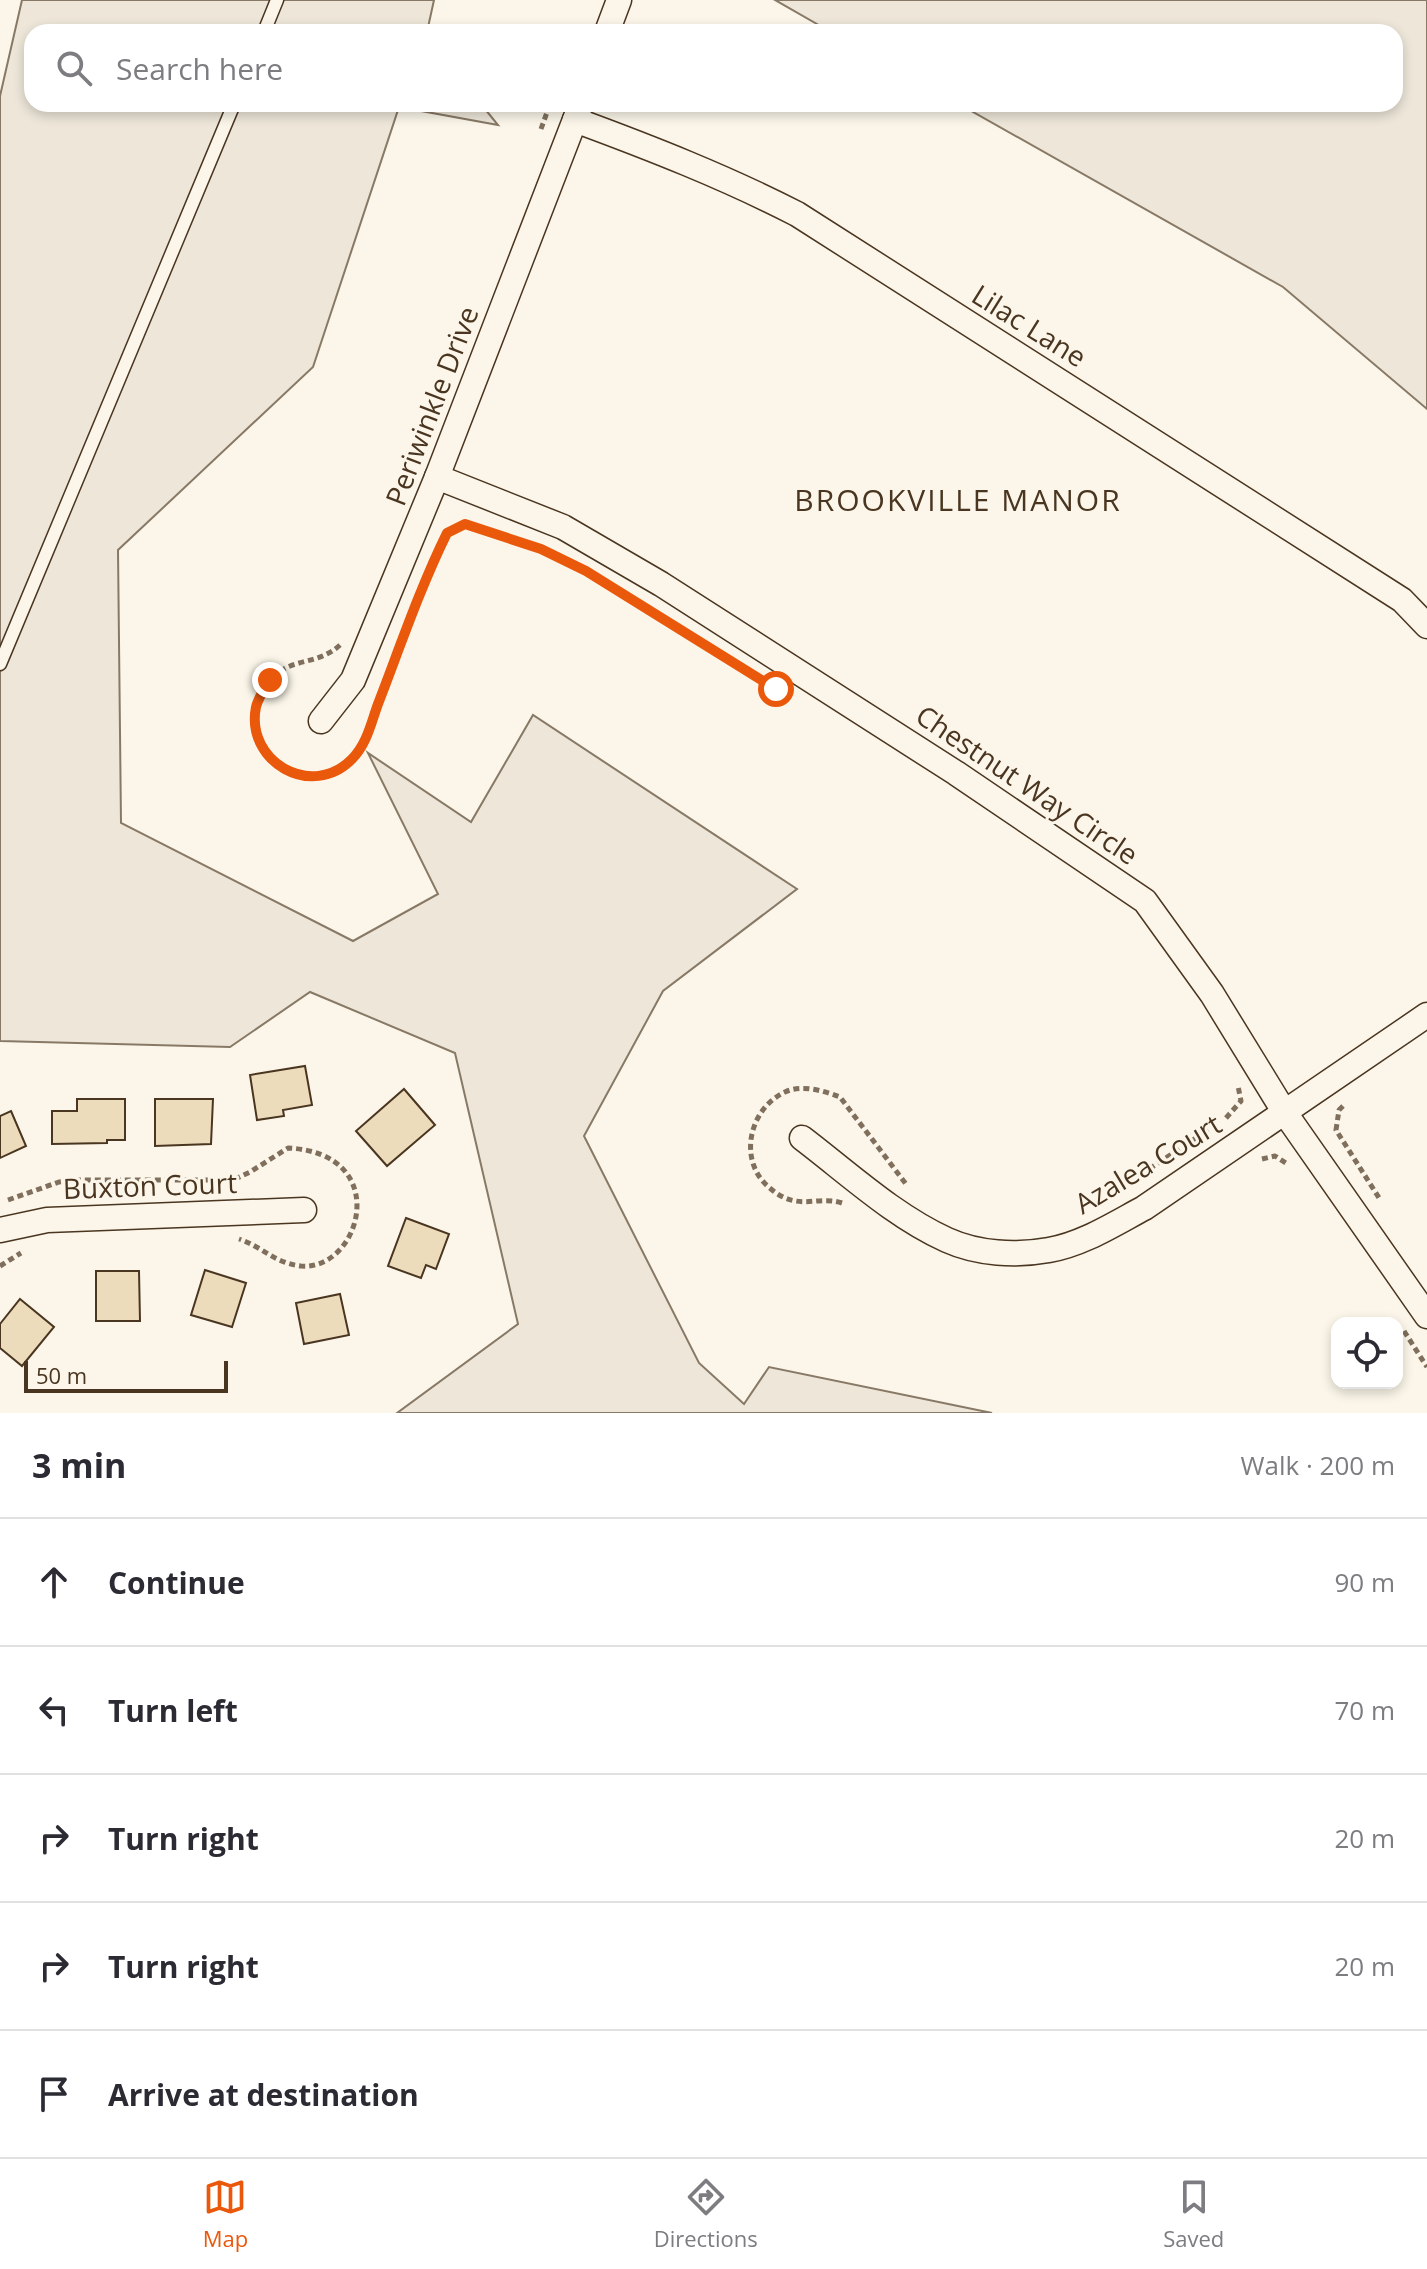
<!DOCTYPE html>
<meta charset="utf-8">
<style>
:root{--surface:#fff;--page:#f7f7f7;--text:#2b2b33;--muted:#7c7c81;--line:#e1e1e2;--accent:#ea580c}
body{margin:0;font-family:"Open Sans",sans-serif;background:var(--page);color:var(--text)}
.controls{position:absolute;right:24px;bottom:24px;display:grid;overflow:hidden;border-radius:16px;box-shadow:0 4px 12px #0003}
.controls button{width:72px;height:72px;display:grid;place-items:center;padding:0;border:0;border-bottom:2px solid var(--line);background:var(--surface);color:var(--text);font:40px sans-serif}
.scale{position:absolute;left:24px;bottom:20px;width:204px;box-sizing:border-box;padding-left:8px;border:4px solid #4a3520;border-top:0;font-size:22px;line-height:28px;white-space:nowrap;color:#4a3520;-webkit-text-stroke:6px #fbf6e9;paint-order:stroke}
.stop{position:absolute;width:24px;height:24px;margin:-18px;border:6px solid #ea580c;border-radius:50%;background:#fff}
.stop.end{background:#ea580c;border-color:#fff;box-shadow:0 2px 8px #0008}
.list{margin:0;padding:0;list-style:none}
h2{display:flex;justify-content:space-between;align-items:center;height:104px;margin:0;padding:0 32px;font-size:34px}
h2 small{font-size:26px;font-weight:400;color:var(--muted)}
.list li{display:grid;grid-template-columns:52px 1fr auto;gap:24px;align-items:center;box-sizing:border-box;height:128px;padding:0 32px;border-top:2px solid var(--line)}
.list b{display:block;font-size:30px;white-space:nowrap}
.list em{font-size:26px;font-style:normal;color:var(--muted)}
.icon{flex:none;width:44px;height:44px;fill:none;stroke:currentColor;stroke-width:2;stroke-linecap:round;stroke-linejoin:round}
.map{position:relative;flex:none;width:1427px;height:1413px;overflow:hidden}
.search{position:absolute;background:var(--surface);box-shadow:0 4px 12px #0003;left:24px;right:24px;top:24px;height:88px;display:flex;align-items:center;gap:20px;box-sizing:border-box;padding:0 28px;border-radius:24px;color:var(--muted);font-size:30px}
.sheet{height:744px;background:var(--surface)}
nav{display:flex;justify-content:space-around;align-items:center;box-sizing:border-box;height:112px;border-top:2px solid var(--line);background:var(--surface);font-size:22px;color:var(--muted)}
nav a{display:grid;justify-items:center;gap:4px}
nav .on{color:var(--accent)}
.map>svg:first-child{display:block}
</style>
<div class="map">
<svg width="1427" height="1413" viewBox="0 0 1427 1413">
<rect width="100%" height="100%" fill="#fbf6e9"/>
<!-- green -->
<g fill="#ede6d9" stroke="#887966" stroke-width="2">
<polygon points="22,0 434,0 427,32 32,32 32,104 481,104 498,125 399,107 313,367 118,550 121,823 353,941 438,894 368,753 471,822 533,715 797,889 663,991 584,1136 699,1363 744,1404 769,1367 992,1413 397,1413 518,1324 455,1053 310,992 230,1047 0,1041 0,96"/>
<polygon points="775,0 1427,0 1427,409 1283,287 959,104 1395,104 1395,32 831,32"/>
</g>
<!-- building -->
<g fill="#ecdcbc" stroke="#4a3520" stroke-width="2">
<polygon points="305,1066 312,1105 283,1110 284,1116 257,1120 250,1075"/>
<polygon points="404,1089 435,1125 387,1166 356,1131"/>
<polygon points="77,1099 125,1099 125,1140 107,1140 107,1143 52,1144 52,1111 77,1111"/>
<polygon points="155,1099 213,1099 211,1144 155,1146"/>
<polygon points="11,1111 26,1146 0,1158 0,1116"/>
<polygon points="406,1218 449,1234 436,1269 426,1265 421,1278 388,1266"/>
<polygon points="205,1270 246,1283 232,1327 191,1315"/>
<polygon points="96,1271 139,1271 140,1321 96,1321"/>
<polygon points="340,1294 349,1335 304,1344 296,1303"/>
<polygon points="20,1299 54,1327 22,1366 0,1348 0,1324"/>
</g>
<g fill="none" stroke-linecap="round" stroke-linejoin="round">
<!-- lane casing -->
<g stroke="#4a3520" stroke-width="15">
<g id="lane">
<polyline points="264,32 277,0"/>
<polyline points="0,664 234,104"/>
</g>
</g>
<!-- street casing -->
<g stroke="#4a3520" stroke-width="27">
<g id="street">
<polyline points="607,32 619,0"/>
<path d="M575,120c76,28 150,57 222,94l605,386 25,26"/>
<polyline points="437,477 563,527 661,584 956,773 1145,901 1212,994 1285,1113 1427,1316"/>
<polyline points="321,721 353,680 437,477 581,104"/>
<path d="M802,1138c46,35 92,78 145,102 31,14 69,16 102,10 34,-6 65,-26 95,-42l283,-193"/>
<polyline points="0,1230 47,1220 304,1210"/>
</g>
</g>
<!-- path -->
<g stroke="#7f6f5c" stroke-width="5" stroke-dasharray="6 4" stroke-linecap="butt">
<polyline points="541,129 550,104"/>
<path d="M340,645c-23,21 -49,12 -69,34 -52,56 31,134 83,78 14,-15 17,-36 25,-55 22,-56 41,-115 68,-169l18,-9 10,2 66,23 29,14"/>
<polyline points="1343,1106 1339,1110 1336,1130 1381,1201"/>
<polyline points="1226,1118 1241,1101 1238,1086"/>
<polyline points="1262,1159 1275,1156 1289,1165"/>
<polyline points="1116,1191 1208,1130"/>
<path d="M8,1200l51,-18 19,-2h155l17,-8 38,-24c106,5 73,123 13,118 -27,-3 -38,-19 -62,-27"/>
<path d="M842,1203c-25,-8 -44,9 -71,-14 -34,-26 -23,-80 14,-97 17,-8 39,-1 55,5l66,87"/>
<polyline points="0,1266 21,1253"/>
<polyline points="1404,1331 1427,1367"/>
</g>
<!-- lane -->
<use href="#lane" stroke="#fbf6e9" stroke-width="12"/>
<!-- street -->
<use href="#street" stroke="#fbf6e9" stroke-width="24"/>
</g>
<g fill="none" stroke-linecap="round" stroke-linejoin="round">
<!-- route -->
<path stroke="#ea580c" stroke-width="10" d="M270,680c-5,8 -12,18 -14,27 -11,55 56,93 96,52 15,-15 19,-36 26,-55 22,-57 42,-116 69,-171l18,-9 76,25 45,22 190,118"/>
</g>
<g text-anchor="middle" stroke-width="6" stroke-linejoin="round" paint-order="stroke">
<!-- street labels -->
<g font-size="28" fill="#4a3520" stroke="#fbf6e9">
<text transform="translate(1029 326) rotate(32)" y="10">Lilac Lane</text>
<text transform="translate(432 406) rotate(-69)" y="10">Periwinkle Drive</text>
<text transform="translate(1027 785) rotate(34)" y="10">Chestnut Way Circle</text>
<text transform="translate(1148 1164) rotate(-31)" y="10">Azalea Court</text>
<text transform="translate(150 1186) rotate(-2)" y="10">Buxton Court</text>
</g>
<!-- neighbourhood labels -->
<g font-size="30" letter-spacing="2" fill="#4a3520" stroke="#fbf6e9">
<text x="958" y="511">BROOKVILLE MANOR</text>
</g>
</g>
</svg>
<div class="controls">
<button><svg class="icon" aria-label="locate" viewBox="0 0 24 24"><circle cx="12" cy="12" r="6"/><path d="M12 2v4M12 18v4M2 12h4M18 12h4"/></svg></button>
</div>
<div class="scale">50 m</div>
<div class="stop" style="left:776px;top:689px"></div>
<div class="stop end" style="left:270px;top:680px"></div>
<div class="search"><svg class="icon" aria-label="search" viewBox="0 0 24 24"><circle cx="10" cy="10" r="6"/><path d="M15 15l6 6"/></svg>Search here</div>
</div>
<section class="sheet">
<h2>3 min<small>Walk · 200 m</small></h2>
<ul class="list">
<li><svg class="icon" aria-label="ahead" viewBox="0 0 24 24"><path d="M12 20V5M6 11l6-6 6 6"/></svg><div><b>Continue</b></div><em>90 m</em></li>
<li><svg class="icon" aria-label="left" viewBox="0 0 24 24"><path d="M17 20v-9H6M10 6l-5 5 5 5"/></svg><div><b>Turn left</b></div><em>70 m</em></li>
<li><svg class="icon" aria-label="right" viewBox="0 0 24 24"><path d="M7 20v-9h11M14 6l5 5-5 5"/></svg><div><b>Turn right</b></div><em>20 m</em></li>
<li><svg class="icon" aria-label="right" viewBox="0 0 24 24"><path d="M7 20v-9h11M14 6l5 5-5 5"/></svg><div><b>Turn right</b></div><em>20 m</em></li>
<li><svg class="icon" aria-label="arrive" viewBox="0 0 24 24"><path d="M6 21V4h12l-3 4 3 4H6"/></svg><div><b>Arrive at destination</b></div></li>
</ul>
</section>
<nav>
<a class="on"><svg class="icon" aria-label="map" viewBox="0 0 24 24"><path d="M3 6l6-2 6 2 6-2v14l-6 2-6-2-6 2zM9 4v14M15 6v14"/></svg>Map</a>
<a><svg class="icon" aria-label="directions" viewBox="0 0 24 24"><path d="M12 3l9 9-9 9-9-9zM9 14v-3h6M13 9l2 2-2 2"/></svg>Directions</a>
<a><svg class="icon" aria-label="saved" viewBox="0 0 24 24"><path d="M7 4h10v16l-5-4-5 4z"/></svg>Saved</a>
</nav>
